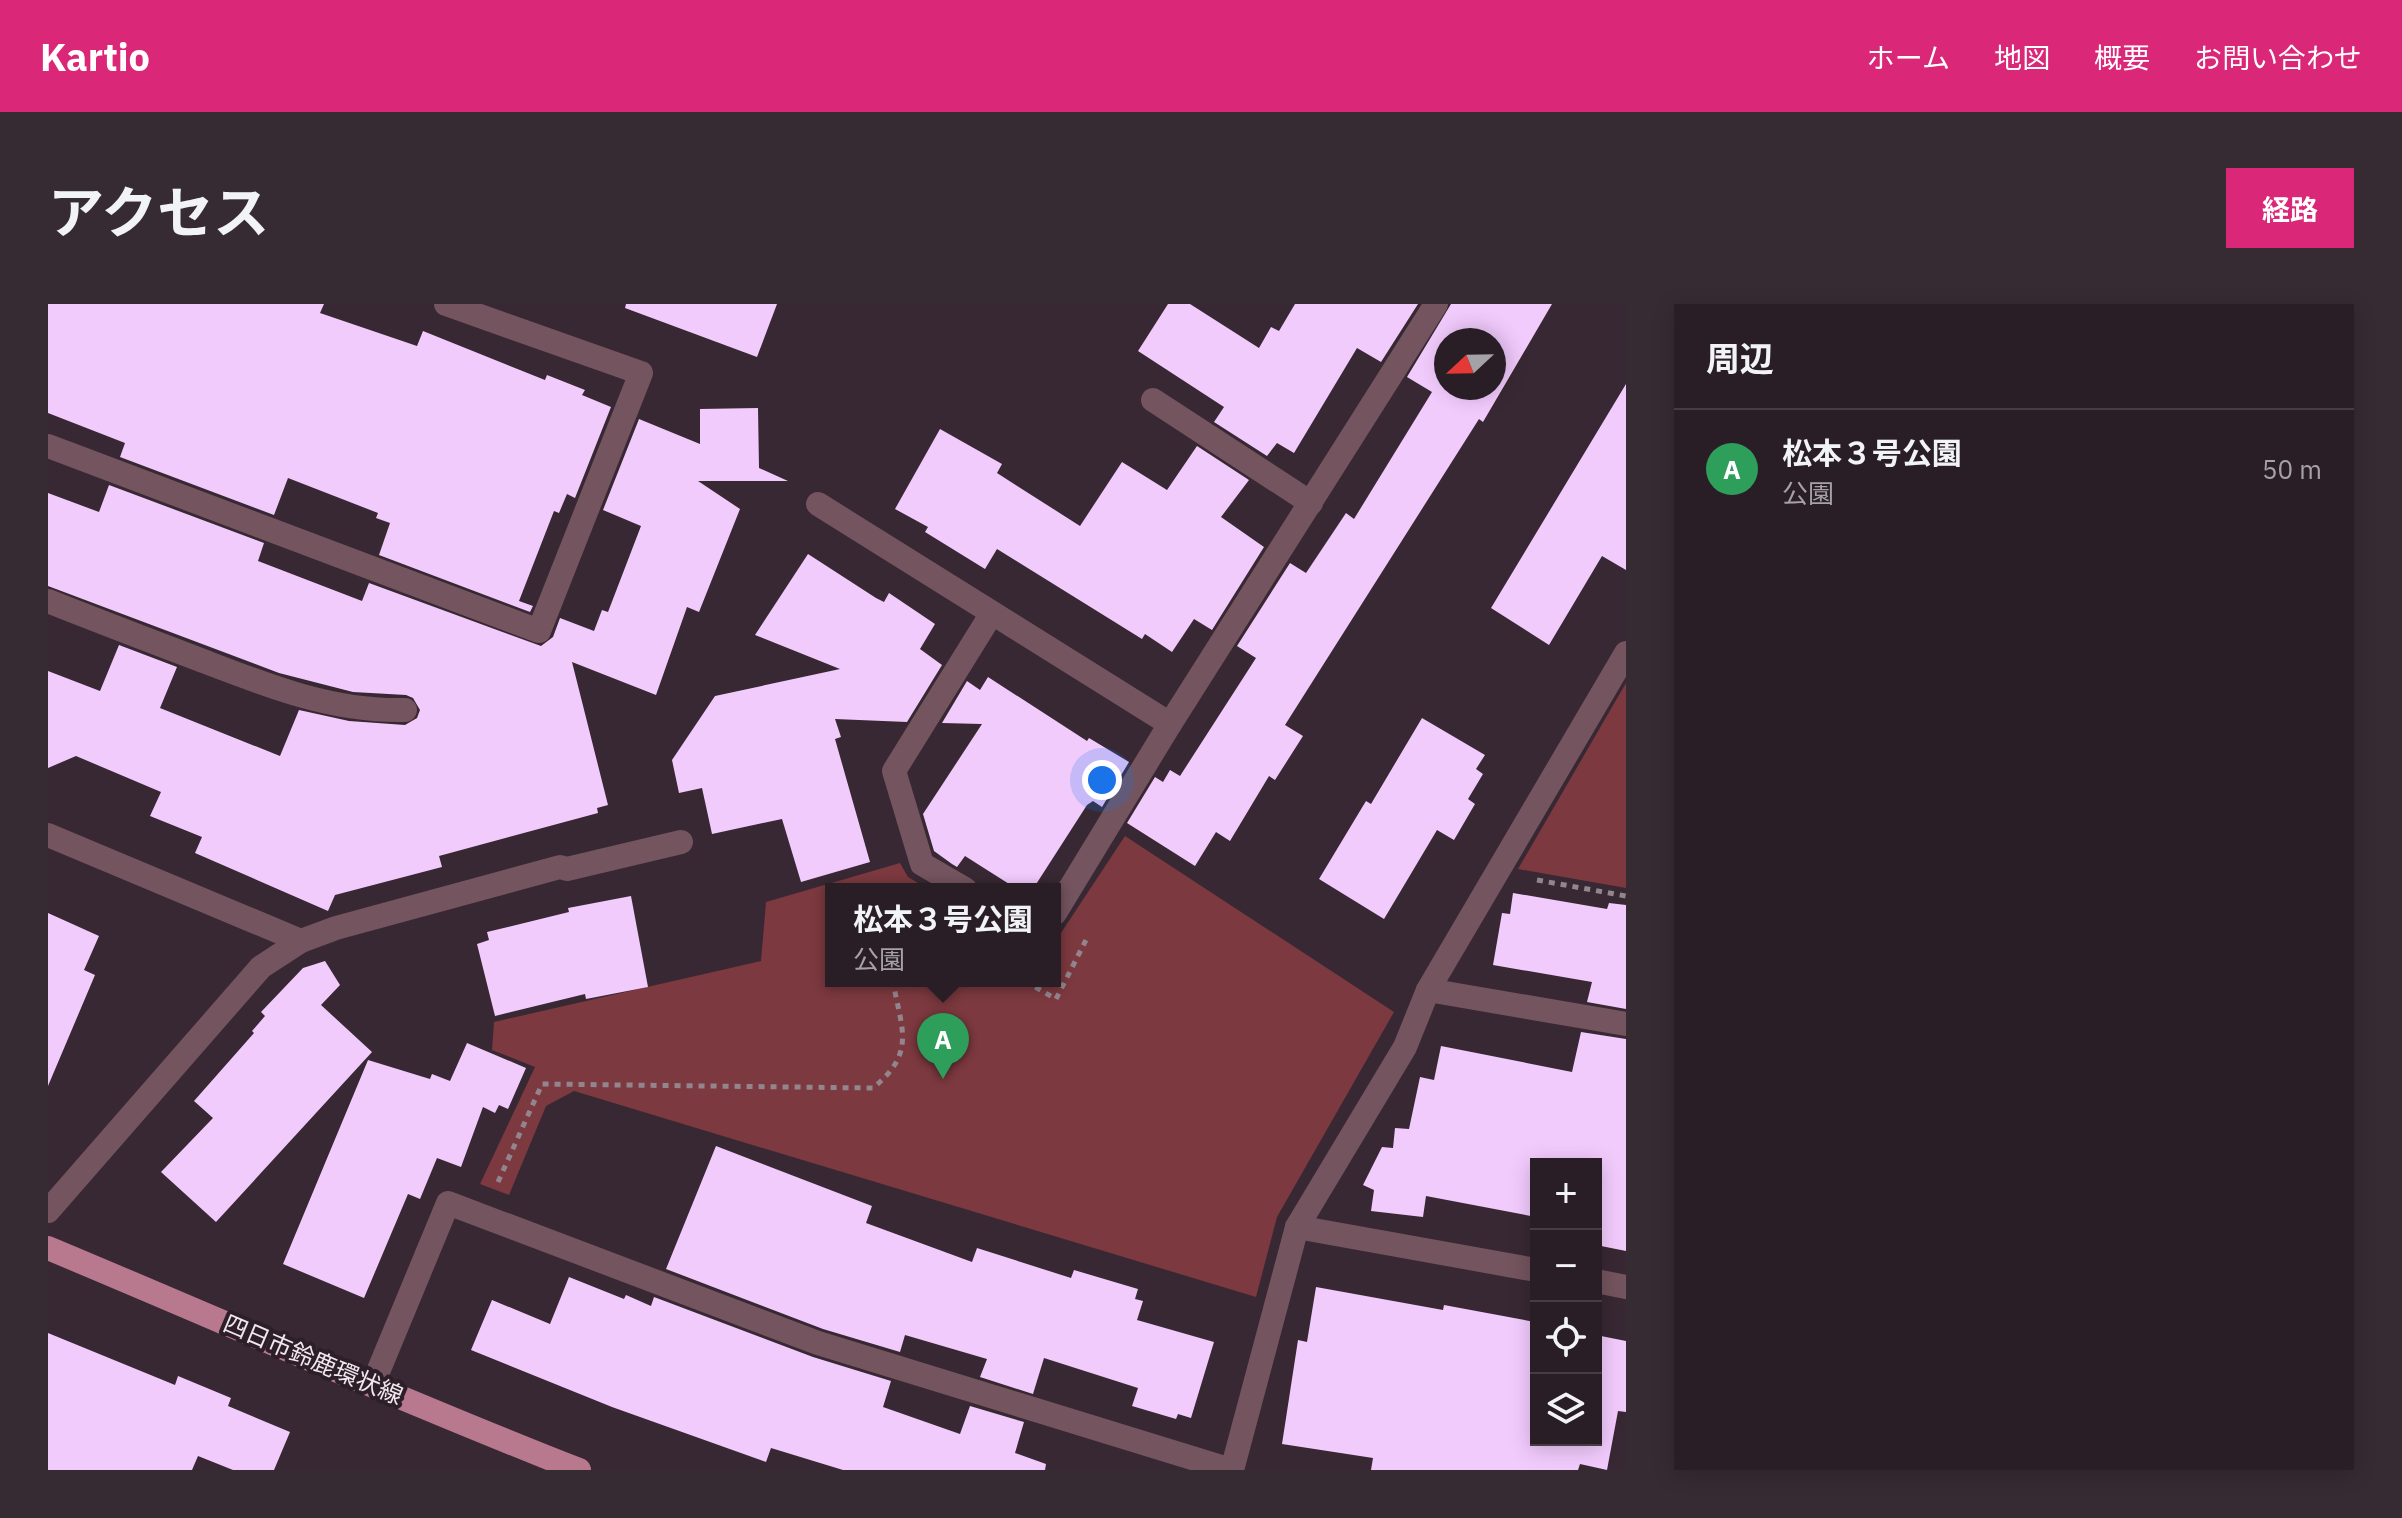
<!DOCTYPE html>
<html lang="ja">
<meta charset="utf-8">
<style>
:root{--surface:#2a1e26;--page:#362b32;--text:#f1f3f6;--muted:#a5a2a7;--line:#463c43;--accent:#db2777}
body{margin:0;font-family:"IBM Plex Sans","Noto Sans JP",sans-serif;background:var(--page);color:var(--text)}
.controls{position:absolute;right:24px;bottom:24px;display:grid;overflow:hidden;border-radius:0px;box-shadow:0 4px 20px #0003}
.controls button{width:72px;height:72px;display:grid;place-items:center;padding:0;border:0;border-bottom:2px solid var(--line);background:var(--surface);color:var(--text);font:40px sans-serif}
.compass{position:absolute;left:1386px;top:24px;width:72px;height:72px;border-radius:50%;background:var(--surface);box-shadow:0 4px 20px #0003;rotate:248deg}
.you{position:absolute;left:1054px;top:476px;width:28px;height:28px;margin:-20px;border:6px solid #fff;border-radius:50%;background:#1a73e8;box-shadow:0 0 0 12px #1a73e833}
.badge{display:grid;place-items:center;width:52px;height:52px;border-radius:50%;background:var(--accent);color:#fff;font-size:26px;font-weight:700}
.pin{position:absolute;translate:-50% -66px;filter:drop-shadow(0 2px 4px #0008)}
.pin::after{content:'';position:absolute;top:42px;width:28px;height:24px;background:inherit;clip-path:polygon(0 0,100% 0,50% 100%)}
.popup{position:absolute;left:777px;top:579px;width:236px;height:104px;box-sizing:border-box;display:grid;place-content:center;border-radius:0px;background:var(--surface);filter:drop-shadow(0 2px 6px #0005);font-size:26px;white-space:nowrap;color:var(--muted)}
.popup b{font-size:30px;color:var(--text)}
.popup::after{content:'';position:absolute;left:50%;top:100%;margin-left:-16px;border:16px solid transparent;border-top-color:var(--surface)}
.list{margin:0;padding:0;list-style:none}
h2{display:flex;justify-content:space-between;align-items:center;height:104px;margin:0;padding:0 32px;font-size:34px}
h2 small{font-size:26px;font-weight:400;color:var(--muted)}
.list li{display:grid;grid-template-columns:52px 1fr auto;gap:24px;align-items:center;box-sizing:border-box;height:120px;padding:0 32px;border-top:2px solid var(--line)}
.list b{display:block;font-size:30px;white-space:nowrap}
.list p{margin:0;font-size:26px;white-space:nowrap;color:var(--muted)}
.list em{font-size:26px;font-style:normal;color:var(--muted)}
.icon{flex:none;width:44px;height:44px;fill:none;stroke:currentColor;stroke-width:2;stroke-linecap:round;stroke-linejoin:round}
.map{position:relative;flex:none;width:1578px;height:1166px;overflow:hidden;border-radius:0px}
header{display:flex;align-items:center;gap:48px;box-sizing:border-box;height:112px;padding:0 40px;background:var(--accent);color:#fff}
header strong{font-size:38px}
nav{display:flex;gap:44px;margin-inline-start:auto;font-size:28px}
.intro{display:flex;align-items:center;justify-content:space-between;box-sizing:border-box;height:192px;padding:0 48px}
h1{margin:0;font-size:56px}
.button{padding:20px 36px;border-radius:0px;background:var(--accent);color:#fff;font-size:28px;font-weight:700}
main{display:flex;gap:48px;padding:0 48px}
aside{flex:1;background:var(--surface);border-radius:0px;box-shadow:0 4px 20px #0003}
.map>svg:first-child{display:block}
</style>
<header>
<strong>Kartio</strong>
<nav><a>ホーム</a><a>地図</a><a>概要</a><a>お問い合わせ</a></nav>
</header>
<div class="intro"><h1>アクセス</h1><a class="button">経路</a></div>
<main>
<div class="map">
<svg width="1578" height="1166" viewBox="0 0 1578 1166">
<rect width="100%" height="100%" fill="#382833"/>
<!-- green -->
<g fill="#7c393f">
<polygon points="1578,379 1578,584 1470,565"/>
<polygon points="1077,532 1346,708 1229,913 1208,993 526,787 498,802 461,891 432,880 487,763 444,746 446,718 713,657 718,598 852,559 860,573 880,585 783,585 783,677 1007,677 1007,638"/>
</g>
<!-- building -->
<g fill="#f2cbfd" fill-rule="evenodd">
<polygon points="0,0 276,0 272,9 369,42 375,27 497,76 499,71 537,86 534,91 563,103 527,194 519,190 511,209 506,207 471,297 485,302 482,308 331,251 342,219 328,214 330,209 240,174 226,211 72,153 77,139 0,109"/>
<polygon points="578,0 729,0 709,53 577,4"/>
<polygon points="1120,0 1142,0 1211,44 1223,23 1231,27 1247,0 1370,0 1333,58 1309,44 1246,149 1229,139 1219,152 1166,118 1176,103 1090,47"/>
<path d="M1403,0h101l-69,118 -4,-3 -194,306 18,11 -28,44 -6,-4 -39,65 -14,-9 -21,34 -68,-43 28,-46 8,5 7,-12 10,6 76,-118 -19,-12 53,-83 16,10 40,-60 8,6 78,-127 -25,-15zM1398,36h48v48h-48z"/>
<polygon points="1578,80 1578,266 1554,252 1501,341 1443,304"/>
<polygon points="710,104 711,164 740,177 650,177 692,205 651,308 639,303 608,391 524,358 560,501 549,504 550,509 391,552 394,563 287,591 280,607 147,549 154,533 102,512 113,488 28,452 0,464 0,367 52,387 71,341 129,363 112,404 232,452 251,406 301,417 357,421 369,414 372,406 365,394 358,391 305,388 231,369 0,282 0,189 51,208 61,181 216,239 210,257 314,297 321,279 493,342 505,333 512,314 546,327 554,306 560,308 593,222 555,206 591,115 652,140 652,105"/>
<polygon points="892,125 954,160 949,169 1032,222 1074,158 1119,186 1149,142 1201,176 1173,213 1216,243 1164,326 1146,315 1124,348 1097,330 1094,335 949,245 937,265 877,228 880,223 847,205"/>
<polygon points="760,250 828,294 836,298 841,289 887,320 872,345 894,361 859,418 787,415 793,433 787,435 822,558 753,578 734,515 664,530 654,484 631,489 624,456 667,392 792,365 707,331"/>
<polygon points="940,373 1039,437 1041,434 1081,458 1054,503 1045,497 1039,501 985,585 969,585 917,552 909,563 904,560 886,547 875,510 934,420 894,419 919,377 932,386"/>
<polygon points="1374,414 1437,451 1428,465 1435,470 1420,495 1427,500 1406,536 1389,526 1336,615 1271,575 1318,497 1323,500"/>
<polygon points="1465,589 1559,605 1561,599 1578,601 1578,705 1539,698 1544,678 1445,661 1454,609 1462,610"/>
<polygon points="583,592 600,683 538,695 537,690 447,712 429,640 441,636 439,628 521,608 520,604"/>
<polygon points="0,609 51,632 36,666 47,671 0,782"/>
<polygon points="277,657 292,681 273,701 324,748 168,918 113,868 165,814 146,797 206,729 204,727 217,712 213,708 255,664"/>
<polygon points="1533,728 1578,735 1578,947 1548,941 1548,860 1488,860 1488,913 1378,892 1375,913 1323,907 1326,886 1315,881 1334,843 1345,844 1347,824 1361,825 1372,773 1386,776 1393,742 1524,768"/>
<polygon points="419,739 478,764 460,805 451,801 447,809 435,803 413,863 389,854 372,895 360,890 316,994 235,960 320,756 382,775 384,770 402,777"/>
<polygon points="668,842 824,902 818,919 924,958 929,944 1023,974 1026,966 1090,985 1087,995 1095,997 1089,1016 1166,1038 1143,1114 1130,1110 1128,1115 1084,1102 1090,1084 996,1054 985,1090 932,1073 939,1055 857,1031 852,1048 775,1025 618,965"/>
<polygon points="521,973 576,995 578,991 603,1002 606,993 765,1053 843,1077 835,1103 912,1130 922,1102 976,1118 967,1149 998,1160 997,1166 795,1166 723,1144 718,1158 564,1103 423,1046 444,996 502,1020"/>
<polygon points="1268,983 1395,1006 1396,1001 1487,1018 1488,1136 1548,1136 1548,1031 1578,1037 1578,1108 1570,1107 1559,1166 1532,1160 1530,1166 1323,1166 1325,1154 1234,1140 1250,1036 1259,1038"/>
<polygon points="0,1029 127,1081 130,1072 183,1094 180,1102 242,1128 226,1166 185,1166 150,1152 144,1166 0,1166"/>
</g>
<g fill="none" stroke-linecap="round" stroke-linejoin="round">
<!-- path -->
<g stroke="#93858e" stroke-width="5" stroke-dasharray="6 6" stroke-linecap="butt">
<polyline points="1489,576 1578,592"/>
<polyline points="977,677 1008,695 1040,632"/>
<path d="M450,878l44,-98 331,4c44,-36 28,-59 20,-107"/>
</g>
<!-- service -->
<path stroke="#74545e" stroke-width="24" d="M0,297c50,20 100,39 150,58 68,26 133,53 207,51"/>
<!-- minor -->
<g stroke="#74545e" stroke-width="24">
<polyline points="1105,96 1263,199"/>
<polyline points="0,142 491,327 593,69 398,0"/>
<polyline points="770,200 1122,420 1388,0"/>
<polyline points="0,531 253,637"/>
<polyline points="917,585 874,560 846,467 944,309"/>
<polyline points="1007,609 1122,420"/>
<polyline points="1380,686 1578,720"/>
<polyline points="0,907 213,663 253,637 288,624 512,563 519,565 633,538"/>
<polyline points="1249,923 1488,966"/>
<polyline points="1548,977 1578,983"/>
<polyline points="325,1080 400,899 770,1039 1183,1166"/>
<polyline points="1184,1166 1249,923 1357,743 1380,686 1578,349"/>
</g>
<!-- primary -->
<path stroke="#b8788e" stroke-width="24" d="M0,944c177,74 352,152 531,222"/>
</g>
<g text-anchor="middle" stroke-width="8" stroke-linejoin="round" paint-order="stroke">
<!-- street labels -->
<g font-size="24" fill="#f2e7ee" stroke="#2d1f29">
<text transform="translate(265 1056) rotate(23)" y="8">四日市鈴鹿環状線</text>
</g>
</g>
</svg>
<div class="controls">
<button>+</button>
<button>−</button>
<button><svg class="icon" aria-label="locate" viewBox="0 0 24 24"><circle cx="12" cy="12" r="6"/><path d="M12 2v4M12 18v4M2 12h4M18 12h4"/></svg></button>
<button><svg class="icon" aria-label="layers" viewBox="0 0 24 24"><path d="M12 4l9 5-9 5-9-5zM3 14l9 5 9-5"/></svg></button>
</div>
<svg class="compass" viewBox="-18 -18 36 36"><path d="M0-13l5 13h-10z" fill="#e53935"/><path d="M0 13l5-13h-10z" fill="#a5a2a7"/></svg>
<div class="you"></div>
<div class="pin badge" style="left:895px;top:775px;background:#2e9e5b">A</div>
<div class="popup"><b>松本３号公園</b>公園</div>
</div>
<aside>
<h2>周辺<small></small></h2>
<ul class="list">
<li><span class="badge" style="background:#2e9e5b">A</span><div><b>松本３号公園</b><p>公園</p></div><em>50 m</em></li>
</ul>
</aside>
</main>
